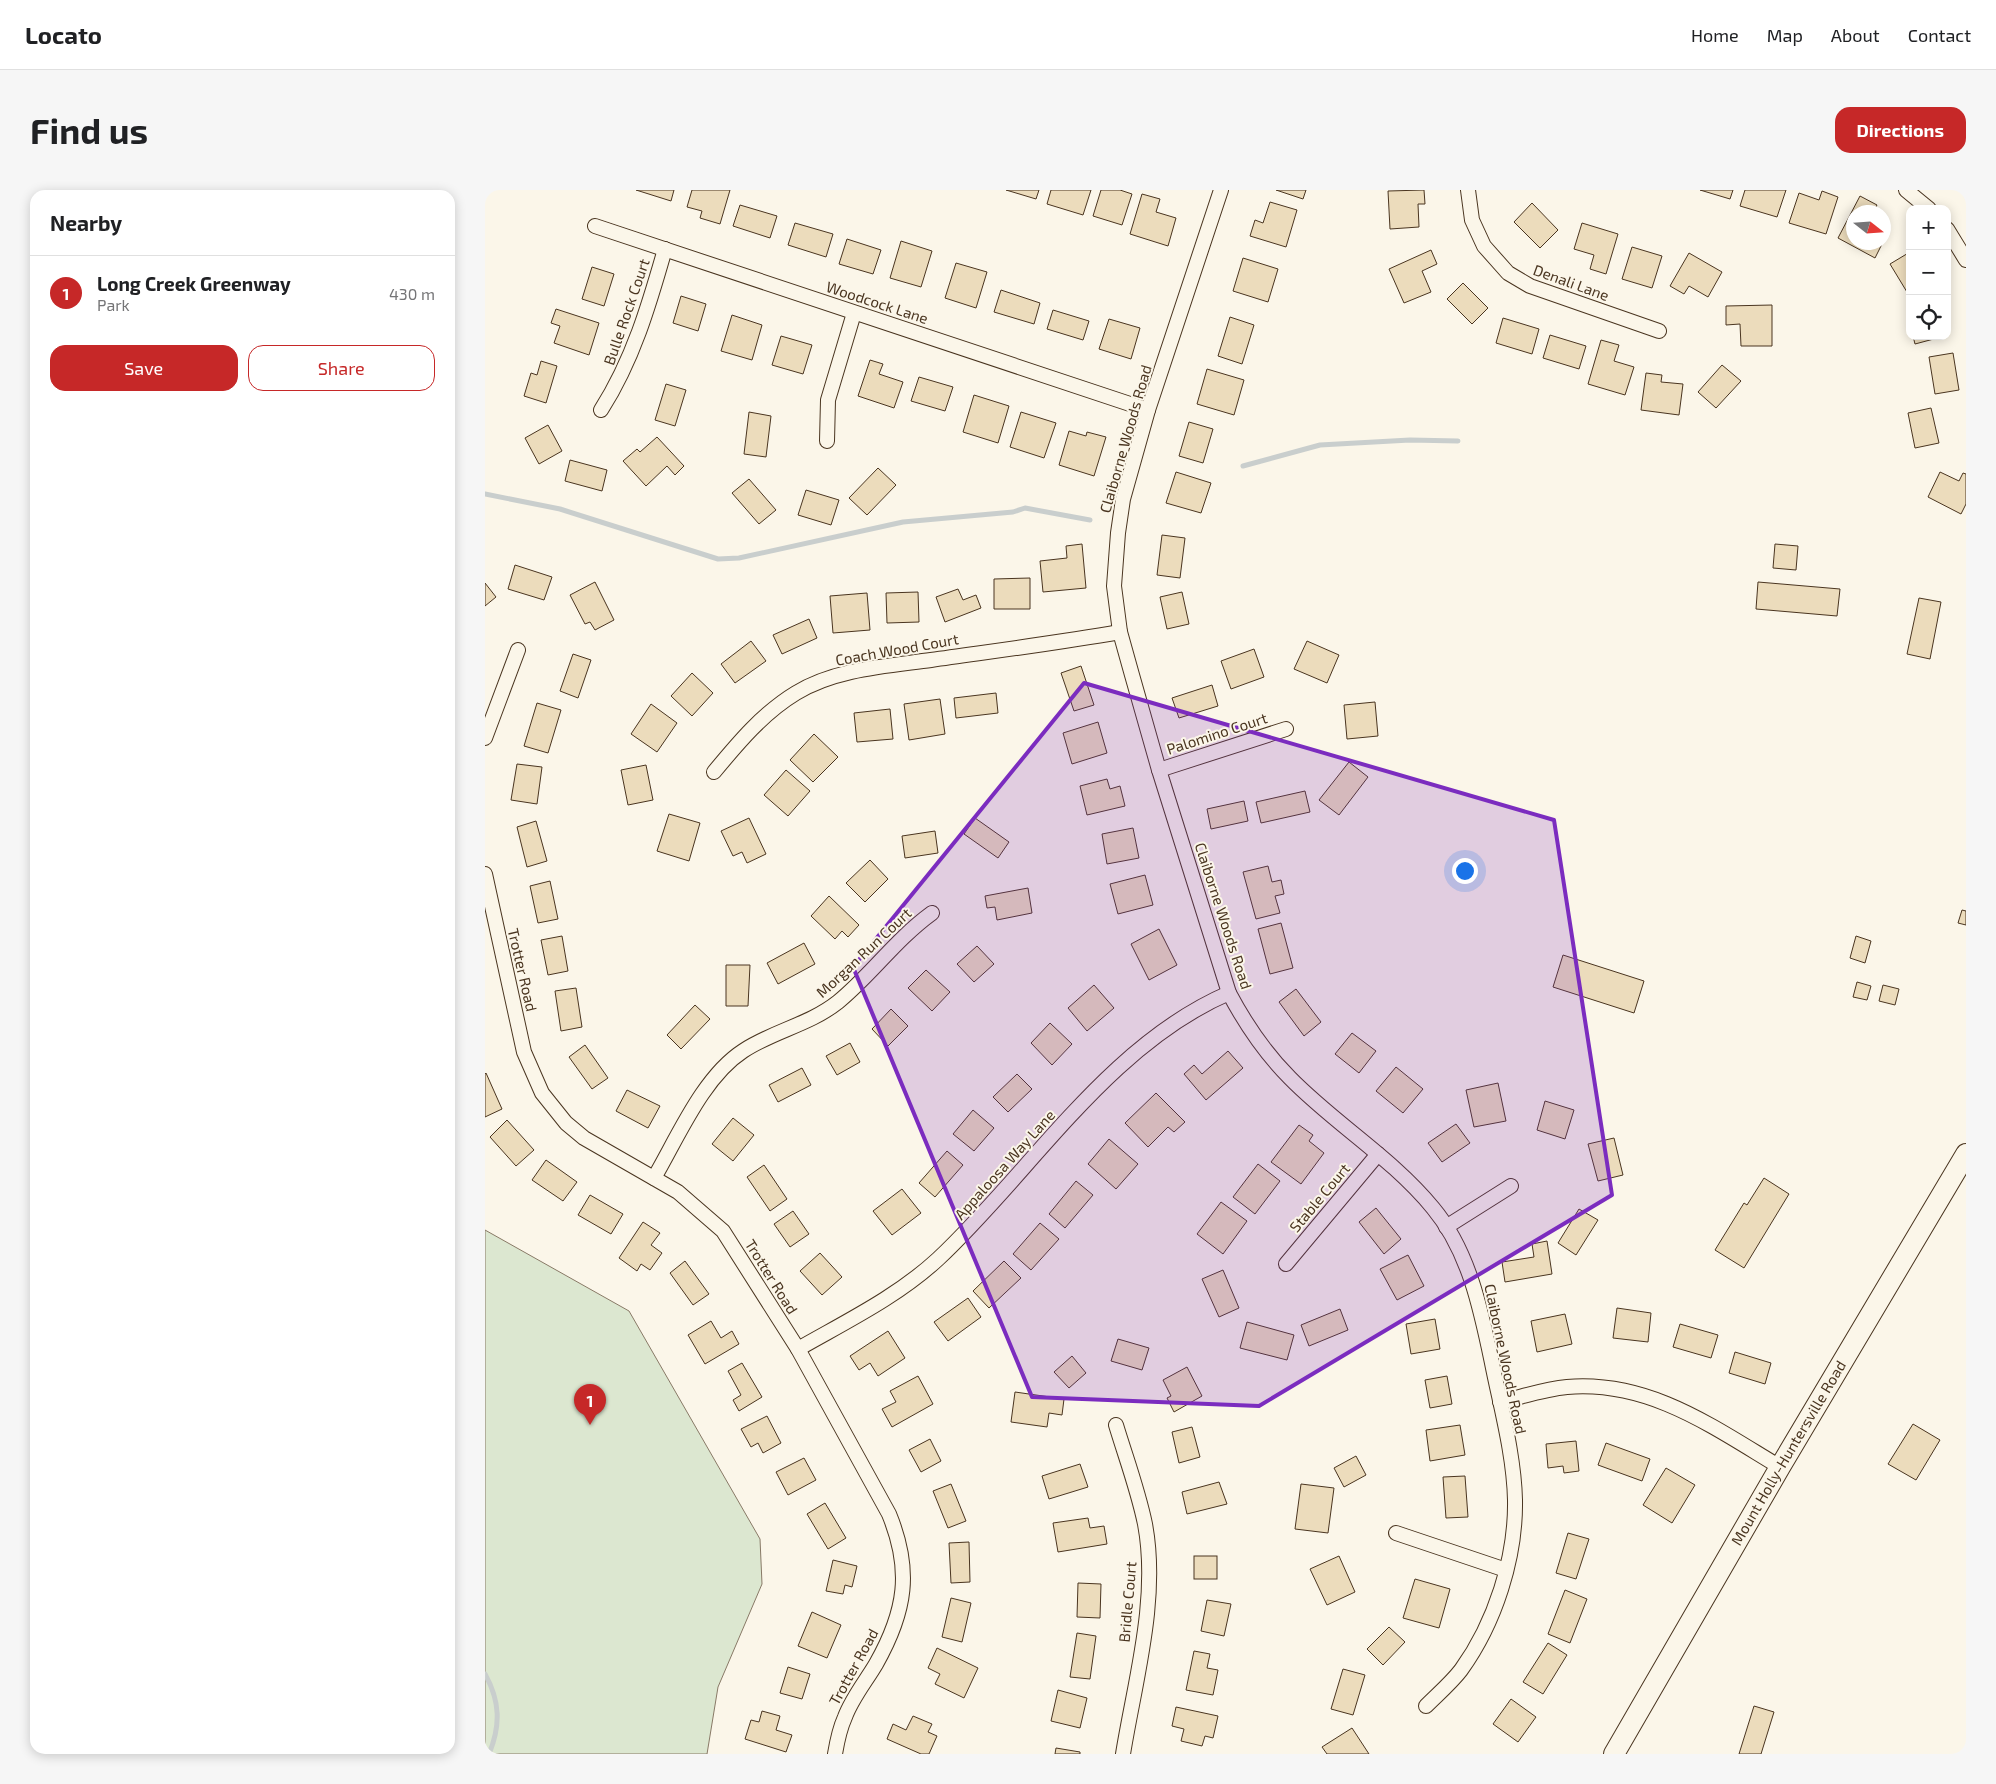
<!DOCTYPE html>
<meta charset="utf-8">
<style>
:root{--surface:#fff;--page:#f6f6f6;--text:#202124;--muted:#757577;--line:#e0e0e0;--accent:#c62828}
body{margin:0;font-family:"Exo 2",sans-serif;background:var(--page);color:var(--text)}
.controls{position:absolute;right:15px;top:15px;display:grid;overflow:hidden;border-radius:10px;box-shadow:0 2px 12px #0003}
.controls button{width:45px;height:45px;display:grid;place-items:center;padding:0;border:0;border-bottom:1px solid var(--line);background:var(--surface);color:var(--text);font:25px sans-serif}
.compass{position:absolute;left:1361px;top:15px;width:45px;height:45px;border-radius:50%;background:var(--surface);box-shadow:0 2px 12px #0003;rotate:107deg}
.you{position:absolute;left:979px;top:680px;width:18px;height:18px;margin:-12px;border:4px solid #fff;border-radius:50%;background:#1a73e8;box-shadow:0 0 0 8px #1a73e833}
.badge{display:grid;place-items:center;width:32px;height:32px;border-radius:50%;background:var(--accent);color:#fff;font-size:16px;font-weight:700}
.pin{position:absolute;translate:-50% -41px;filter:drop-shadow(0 1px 2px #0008)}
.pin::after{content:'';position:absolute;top:26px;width:18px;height:15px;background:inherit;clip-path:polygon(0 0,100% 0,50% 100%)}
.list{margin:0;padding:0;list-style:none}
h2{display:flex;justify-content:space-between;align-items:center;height:65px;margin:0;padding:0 20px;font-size:21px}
h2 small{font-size:16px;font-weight:400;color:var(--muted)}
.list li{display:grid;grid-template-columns:32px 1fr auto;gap:15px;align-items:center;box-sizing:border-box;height:75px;padding:0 20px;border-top:1px solid var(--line)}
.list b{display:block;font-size:19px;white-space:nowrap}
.list p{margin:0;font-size:16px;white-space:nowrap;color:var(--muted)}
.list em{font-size:16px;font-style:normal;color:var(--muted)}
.actions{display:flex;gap:10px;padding:15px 20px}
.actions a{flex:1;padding:11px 0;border:1px solid var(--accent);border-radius:15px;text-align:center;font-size:18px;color:var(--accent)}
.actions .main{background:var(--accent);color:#fff}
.icon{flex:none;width:28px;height:28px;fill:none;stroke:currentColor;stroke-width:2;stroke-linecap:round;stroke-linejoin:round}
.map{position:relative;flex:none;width:1481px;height:1564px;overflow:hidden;border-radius:15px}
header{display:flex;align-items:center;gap:30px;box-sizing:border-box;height:70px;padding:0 25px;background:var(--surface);border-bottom:1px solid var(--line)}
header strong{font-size:24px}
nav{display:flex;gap:28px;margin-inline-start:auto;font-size:18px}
.intro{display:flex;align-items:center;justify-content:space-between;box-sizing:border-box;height:120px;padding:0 30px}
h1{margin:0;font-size:35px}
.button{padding:12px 22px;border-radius:15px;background:var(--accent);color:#fff;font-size:18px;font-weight:700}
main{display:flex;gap:30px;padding:0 30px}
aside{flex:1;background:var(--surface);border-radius:15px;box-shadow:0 2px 12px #0003}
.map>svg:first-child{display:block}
</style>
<header>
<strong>Locato</strong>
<nav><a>Home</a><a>Map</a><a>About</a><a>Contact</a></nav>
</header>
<div class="intro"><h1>Find us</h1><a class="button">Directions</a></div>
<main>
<aside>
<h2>Nearby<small></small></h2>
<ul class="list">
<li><span class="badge">1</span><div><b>Long Creek Greenway</b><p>Park</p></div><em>430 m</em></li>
</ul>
<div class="actions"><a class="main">Save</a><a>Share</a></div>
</aside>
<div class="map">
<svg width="1481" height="1564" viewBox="0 0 1481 1564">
<rect width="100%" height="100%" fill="#fbf6e9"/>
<!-- green -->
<polygon fill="#dce7d0" stroke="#887966" points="0,1040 144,1121 275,1349 277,1394 233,1497 222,1564 0,1564"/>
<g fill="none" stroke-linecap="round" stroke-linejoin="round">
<!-- stream -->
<g stroke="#c9cecd" stroke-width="5">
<polyline points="758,276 835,255 925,250 973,251"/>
<polyline points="0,304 75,319 233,369 254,368 418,332 528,322 540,318 605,330"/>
<path d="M0,1484c15,27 16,51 4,80"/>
</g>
</g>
<!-- building -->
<g fill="#ecdcbc" stroke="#4a3520">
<polygon points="151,0 189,0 186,11"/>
<polygon points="207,0 245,0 235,34 215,28 217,21 202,17"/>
<polygon points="521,0 554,0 551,9"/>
<polygon points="566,0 606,0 598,25 562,14"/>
<polygon points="616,0 635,0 647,4 637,35 608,26"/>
<polygon points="791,0 821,0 818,9"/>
<polygon points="939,0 940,14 933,14 934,37 905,39 903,1"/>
<polygon points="1215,0 1248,0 1245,9"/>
<polygon points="1260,0 1301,0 1292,27 1255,16"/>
<polygon points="1337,1 1353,7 1341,44 1304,33 1314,3 1334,10"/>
<polygon points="657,4 675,9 671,22 691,28 683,56 645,44"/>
<polygon points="1375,6 1392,15 1388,22 1368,22 1368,52 1398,52 1390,68 1353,48"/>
<polygon points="785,12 812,20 801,57 765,46 770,30 778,33"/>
<polygon points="1047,13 1073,40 1055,58 1029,32"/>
<polygon points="255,15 292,26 285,48 248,36"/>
<polygon points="310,33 348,44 341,67 303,55"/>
<polygon points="1097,33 1133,44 1121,84 1105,79 1109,65 1089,59"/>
<polygon points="362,49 396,60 388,84 354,74"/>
<polygon points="416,51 447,61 436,97 405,88"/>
<polygon points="1147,57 1177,66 1167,98 1137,89"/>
<polygon points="946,60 952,74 937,81 946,102 919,113 904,79"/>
<polygon points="1425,62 1425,107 1405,74"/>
<polygon points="1204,63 1237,82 1223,107 1204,96 1199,104 1185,96"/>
<polygon points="758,68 793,79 783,112 748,101"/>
<polygon points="471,73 502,82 491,118 460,108"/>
<polygon points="107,77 129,84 119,116 97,109"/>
<polygon points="978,93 1003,118 987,134 962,109"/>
<polygon points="516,100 555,113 549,134 509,122"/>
<polygon points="196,106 221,114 213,141 188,133"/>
<polygon points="1287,115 1287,156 1256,156 1255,134 1241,135 1241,116"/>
<polygon points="71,119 114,133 104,165 69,153 75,136 66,133"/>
<polygon points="568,120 604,131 598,150 562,139"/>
<polygon points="247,125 277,135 267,170 236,161"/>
<polygon points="745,127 769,135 757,174 733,166"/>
<polygon points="1018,128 1054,139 1047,164 1011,153"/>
<polygon points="624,129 655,138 646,169 614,159"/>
<polygon points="1065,145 1101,156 1094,179 1058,168"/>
<polygon points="296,146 327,155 318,184 287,175"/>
<polygon points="1428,146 1460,146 1430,154"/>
<polygon points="1116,150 1134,155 1129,171 1149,177 1140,205 1103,194"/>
<polygon points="1468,163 1474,200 1450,204 1444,167"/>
<polygon points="385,170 398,174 394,184 418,192 409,218 373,206"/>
<polygon points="56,171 72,176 61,213 39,206 46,183 52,185"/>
<polygon points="1237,175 1256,191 1231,218 1213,202"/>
<polygon points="722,179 759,190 749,225 712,214"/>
<polygon points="1161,183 1177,185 1176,192 1198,194 1194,225 1156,220"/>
<polygon points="434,187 468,197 460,221 426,211"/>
<polygon points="181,194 201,200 190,236 170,230"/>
<polygon points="489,205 524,216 513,253 478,242"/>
<polygon points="1446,218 1454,253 1430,258 1423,223"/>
<polygon points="264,222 286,226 281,267 259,264"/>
<polygon points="536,222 571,233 559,268 525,257"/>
<polygon points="704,232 728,239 718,273 694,266"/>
<polygon points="63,235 77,261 54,274 40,248"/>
<polygon points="584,241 601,246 602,242 621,247 609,286 574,275"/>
<polygon points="172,247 199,276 190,285 182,276 161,296 138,271 152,259 155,262"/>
<polygon points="85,270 122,280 117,301 80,291"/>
<polygon points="393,278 411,295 382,325 364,308"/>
<polygon points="691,282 726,293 716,323 681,313"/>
<polygon points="1455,282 1474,291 1478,283 1481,284 1481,314 1476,324 1443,307"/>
<polygon points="264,289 291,320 274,334 247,303"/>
<polygon points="321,300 354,310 346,335 313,325"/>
<polygon points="677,345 700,348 695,388 672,385"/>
<polygon points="597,354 601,398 558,402 555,371 582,368 581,356"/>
<polygon points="1290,354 1313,356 1311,380 1288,378"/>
<polygon points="30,375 67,387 59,410 23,399"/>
<polygon points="545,388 545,419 509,419 509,389"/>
<polygon points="110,392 129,430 110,440 105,432 100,434 85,405"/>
<polygon points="1273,392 1355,399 1352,426 1271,419"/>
<polygon points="0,393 11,407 0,416"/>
<polygon points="473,399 478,410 491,405 496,418 460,432 451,407"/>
<polygon points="433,402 434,432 402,433 401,403"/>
<polygon points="697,402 704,434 682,439 675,407"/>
<polygon points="382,403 385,440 348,443 345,406"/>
<polygon points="1434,408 1456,412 1445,469 1422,464"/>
<polygon points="324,429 332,448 297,464 288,445"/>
<polygon points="266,451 281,471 250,493 236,474"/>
<polygon points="822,451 854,465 842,493 809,479"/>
<polygon points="769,459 779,487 746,499 736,471"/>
<polygon points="88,464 106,470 93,508 75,501"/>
<polygon points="596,476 609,515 589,521 576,483"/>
<polygon points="207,483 228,503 207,526 186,506"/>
<polygon points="727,495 733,516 694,528 687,508"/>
<polygon points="511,503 513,523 471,528 469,508"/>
<polygon points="455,509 460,544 424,550 419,514"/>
<polygon points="890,512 893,546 862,549 859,515"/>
<polygon points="52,513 76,520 63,563 39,556"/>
<polygon points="166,514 192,533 172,562 146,544"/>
<polygon points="405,519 408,549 372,552 369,523"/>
<polygon points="613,532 622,563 587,574 578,543"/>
<polygon points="329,544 353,567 328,592 305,570"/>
<polygon points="864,572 883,587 854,625 834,610"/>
<polygon points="32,574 57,577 52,614 26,610"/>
<polygon points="161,575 168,610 143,615 136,580"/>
<polygon points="301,580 325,601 303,626 279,605"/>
<polygon points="622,589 625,599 635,596 640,616 602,625 595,596"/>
<polygon points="820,601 825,622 776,633 771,612"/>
<polygon points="759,611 763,631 726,639 722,619"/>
<polygon points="184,624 215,633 204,671 172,661"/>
<polygon points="264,628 281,664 262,673 257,662 248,666 236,641"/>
<polygon points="490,628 524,652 513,668 479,644"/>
<polygon points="51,631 62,671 42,677 32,637"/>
<polygon points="648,638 654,668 622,674 617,644"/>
<polygon points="450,641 453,663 420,668 417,646"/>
<polygon points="385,670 403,689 380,712 361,693"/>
<polygon points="783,676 787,692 796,690 799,704 790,706 795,723 771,729 758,682"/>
<polygon points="660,685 668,715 633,724 625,694"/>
<polygon points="65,691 73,729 53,733 45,696"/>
<polygon points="543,698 547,723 512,730 510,717 502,718 500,706"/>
<polygon points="344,706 374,735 363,747 357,741 350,749 326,726"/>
<polygon points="1477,720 1481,721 1481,735 1473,733"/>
<polygon points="796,733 808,778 785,784 773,739"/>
<polygon points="674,739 692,775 664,790 646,754"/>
<polygon points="77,746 83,781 63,785 56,750"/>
<polygon points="1371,746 1386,751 1380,773 1365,768"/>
<polygon points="319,753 330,774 293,794 282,773"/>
<polygon points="492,756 509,774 489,792 472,774"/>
<polygon points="1078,765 1159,791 1149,823 1068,797"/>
<polygon points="241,775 265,775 263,816 241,816"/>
<polygon points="441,780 465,802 447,821 423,798"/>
<polygon points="1372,792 1386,796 1382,810 1368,807"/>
<polygon points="609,795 629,818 602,841 583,818"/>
<polygon points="1398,795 1414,799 1410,815 1394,811"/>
<polygon points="91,798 97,837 76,841 70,801"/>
<polygon points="811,799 836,832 819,846 794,812"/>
<polygon points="210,815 225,829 196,859 182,845"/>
<polygon points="406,819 423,836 403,856 387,839"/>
<polygon points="565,833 587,854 567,875 546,853"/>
<polygon points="867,843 891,861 874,883 850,864"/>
<polygon points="365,853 375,872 352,885 341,866"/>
<polygon points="100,855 123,888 107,899 84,867"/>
<polygon points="743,861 758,878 721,910 699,884 709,875 717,884"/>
<polygon points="911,877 938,899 918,923 891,901"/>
<polygon points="317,878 326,895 293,912 284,895"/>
<polygon points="1,883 17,919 0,927 0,884"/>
<polygon points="532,884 547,899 523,922 508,907"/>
<polygon points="1013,893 1021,931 989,937 981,900"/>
<polygon points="142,900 175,916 163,938 131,921"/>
<polygon points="671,903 700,932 689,942 683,937 663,957 640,933"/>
<polygon points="1060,911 1089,920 1080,949 1052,940"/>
<polygon points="488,920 509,938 489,961 468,944"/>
<polygon points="248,928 269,945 248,971 227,954"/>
<polygon points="22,930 49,960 31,976 5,947"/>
<polygon points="971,934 985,953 957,972 943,953"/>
<polygon points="814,935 828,945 824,951 839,963 816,994 786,972"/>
<polygon points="1129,948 1138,985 1113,991 1103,954"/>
<polygon points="624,949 653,974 631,999 603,974"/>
<polygon points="462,961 478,975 450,1007 434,993"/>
<polygon points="61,970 92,992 78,1011 47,990"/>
<polygon points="773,974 795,991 770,1024 748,1007"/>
<polygon points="279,975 302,1009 285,1021 262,987"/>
<polygon points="1279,988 1304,1004 1259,1078 1230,1060 1259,1013 1262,1015"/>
<polygon points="591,991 608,1005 580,1038 564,1024"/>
<polygon points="417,999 436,1023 407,1045 388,1021"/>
<polygon points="105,1005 138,1024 126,1044 93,1025"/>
<polygon points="736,1012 762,1031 738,1064 712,1044"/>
<polygon points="891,1018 916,1049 899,1064 874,1032"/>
<polygon points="1094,1019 1113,1030 1091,1065 1073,1053"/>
<polygon points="308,1021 324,1044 305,1057 289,1034"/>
<polygon points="158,1032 175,1043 166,1055 177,1063 165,1080 156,1074 152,1081 134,1068"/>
<polygon points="555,1033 574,1049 546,1080 528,1064"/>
<polygon points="1062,1051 1067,1084 1020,1092 1017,1072 1049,1067 1047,1054"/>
<polygon points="335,1063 357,1087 337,1105 315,1081"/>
<polygon points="923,1065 939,1096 912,1110 895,1079"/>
<polygon points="200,1071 224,1104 208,1115 185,1083"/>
<polygon points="519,1071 536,1088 504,1118 488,1101"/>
<polygon points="738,1080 754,1118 734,1127 717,1089"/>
<polygon points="483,1108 496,1127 463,1151 449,1132"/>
<polygon points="1132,1118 1166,1123 1163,1152 1128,1148"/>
<polygon points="855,1119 863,1140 824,1156 816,1135"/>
<polygon points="1080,1124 1087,1154 1052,1162 1046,1131"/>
<polygon points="950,1129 955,1159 926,1164 921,1134"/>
<polygon points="226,1131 236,1148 247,1141 254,1154 220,1174 203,1145"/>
<polygon points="762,1132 809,1145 802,1170 755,1158"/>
<polygon points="1195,1134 1233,1145 1226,1168 1188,1157"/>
<polygon points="403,1141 420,1168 393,1186 385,1173 374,1180 365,1166"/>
<polygon points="633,1149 664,1158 657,1180 626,1171"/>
<polygon points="1250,1162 1286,1173 1280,1194 1244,1183"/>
<polygon points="587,1166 601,1183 584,1198 569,1182"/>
<polygon points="257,1173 277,1207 254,1221 248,1210 256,1205 243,1181"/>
<polygon points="702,1177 717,1206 689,1222 682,1208 686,1206 678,1190"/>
<polygon points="433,1186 448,1214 407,1237 397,1219 411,1212 405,1201"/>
<polygon points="962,1186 967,1214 945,1218 940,1190"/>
<polygon points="530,1202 579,1209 577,1225 564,1223 562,1237 526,1232"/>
<polygon points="282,1226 296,1253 278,1263 273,1253 266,1257 256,1239"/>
<polygon points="1428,1234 1455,1250 1431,1290 1403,1274"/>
<polygon points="975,1235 980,1265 945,1271 941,1240"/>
<polygon points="707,1237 715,1267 694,1273 687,1242"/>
<polygon points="445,1249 456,1271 436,1282 424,1260"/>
<polygon points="1091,1251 1094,1281 1079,1283 1078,1276 1063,1278 1061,1254"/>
<polygon points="1121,1253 1165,1269 1157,1291 1113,1275"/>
<polygon points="871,1266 881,1285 859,1297 849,1278"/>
<polygon points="319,1268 331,1290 303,1305 291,1282"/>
<polygon points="595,1274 603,1297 564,1309 557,1286"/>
<polygon points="1181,1278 1210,1295 1187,1333 1158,1315"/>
<polygon points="980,1286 983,1327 961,1328 958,1287"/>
<polygon points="734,1292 742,1314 702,1324 697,1302"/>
<polygon points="466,1294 481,1331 463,1338 448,1301"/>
<polygon points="816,1294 849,1298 843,1343 810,1339"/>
<polygon points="340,1313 361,1348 343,1359 322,1324"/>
<polygon points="603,1328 605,1338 619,1336 622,1354 573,1362 568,1333"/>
<polygon points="1083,1343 1104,1349 1091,1389 1071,1383"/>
<polygon points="484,1352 485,1392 466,1393 464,1353"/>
<rect x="709" y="1366" width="23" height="23"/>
<polygon points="854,1366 870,1402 842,1415 825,1379"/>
<polygon points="348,1370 372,1376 367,1397 360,1395 358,1404 341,1401"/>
<polygon points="930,1389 965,1399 954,1438 918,1428"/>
<polygon points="593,1393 616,1394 615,1428 592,1427"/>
<polygon points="1080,1400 1102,1409 1085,1453 1063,1444"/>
<polygon points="466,1408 486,1413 477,1452 457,1447"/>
<polygon points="722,1410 746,1414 739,1446 716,1441"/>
<polygon points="327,1422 356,1435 342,1468 313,1456"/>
<polygon points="904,1437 920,1452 898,1475 882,1459"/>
<polygon points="592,1443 611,1446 605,1489 585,1487"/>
<polygon points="1063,1453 1082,1465 1058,1504 1038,1492"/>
<polygon points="452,1458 493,1478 479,1508 450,1494 455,1484 443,1478"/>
<polygon points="709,1461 725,1464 722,1478 733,1480 728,1505 701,1500"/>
<polygon points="303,1477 325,1484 317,1509 295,1503"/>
<polygon points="858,1479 880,1485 868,1525 846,1519"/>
<polygon points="573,1500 602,1508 595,1538 566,1531"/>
<polygon points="1026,1509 1051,1527 1033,1552 1008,1534"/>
<polygon points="1269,1516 1289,1522 1276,1564 1254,1564"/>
<polygon points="691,1517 733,1526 728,1548 720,1546 717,1556 696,1551 699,1539 687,1536"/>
<polygon points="277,1521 295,1526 291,1540 307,1545 301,1562 260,1549 266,1530 274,1532"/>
<polygon points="428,1526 447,1534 443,1542 452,1546 444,1564 436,1564 402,1549 408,1534 421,1540"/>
<polygon points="867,1538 884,1564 842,1564 837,1557"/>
<polygon points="571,1558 595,1562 595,1564 570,1564"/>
</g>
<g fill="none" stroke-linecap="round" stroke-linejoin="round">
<!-- minor casing -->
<g stroke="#4a3520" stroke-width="16">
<g id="minor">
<path d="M736,0l-73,220 -25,89 -5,34 -4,53 6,46 12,43 27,95 70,223c17,32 36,60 61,85 45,46 102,80 143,130 36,43 48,102 59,155 9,45 22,92 23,137 1,58 -20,123 -54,170 -10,13 -23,24 -35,36"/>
<polyline points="983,0 987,30 999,56 1023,83 1045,96 1174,141"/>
<polyline points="1421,0 1444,19"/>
<polyline points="110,36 663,220"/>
<polyline points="1462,39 1481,70"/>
<path d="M116,220c32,-50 48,-105 64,-161"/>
<polyline points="342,251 343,210 369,123"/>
<polyline points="0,548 33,460"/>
<polyline points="674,580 801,539"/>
<path d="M229,582c24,-29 49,-59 82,-79 39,-24 91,-27 135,-33 63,-9 126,-17 189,-28"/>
<path d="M0,684l39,178 18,41 24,30 18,15 94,54 45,39 75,118 91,165c23,56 17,97 -13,150 -10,17 -24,34 -31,53 -5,11 -8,25 -10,37"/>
<path d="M169,988c24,-41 49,-101 89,-127 30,-20 66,-26 95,-49 34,-28 57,-62 94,-89"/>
<polyline points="961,1037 1026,996"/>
<polyline points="801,1074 893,964"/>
<path d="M313,1159c47,-27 99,-52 140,-90 93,-87 170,-214 291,-266"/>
<path d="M1015,1212c22,-5 44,-13 67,-15 82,-7 146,40 213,80"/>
<path d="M631,1235c10,33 22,65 29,99 14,75 -10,156 -22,230"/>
<polyline points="911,1343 1021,1380"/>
</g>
</g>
<!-- secondary casing -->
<g stroke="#4a3520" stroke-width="22">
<g id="secondary">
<path id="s1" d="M1129,1564l166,-287 186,-313"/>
</g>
</g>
<!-- minor -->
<use href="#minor" stroke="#fbf6e9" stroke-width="14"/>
<!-- secondary -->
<use href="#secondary" stroke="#fbf6e9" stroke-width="20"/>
</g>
<!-- marked area -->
<path fill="#7b2cbf" fill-opacity="0.2" stroke="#7b2cbf" stroke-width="4" stroke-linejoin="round" d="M599,493l470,137 58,375 -353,211 -227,-9 -179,-430z"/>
<g text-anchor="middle" stroke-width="4" stroke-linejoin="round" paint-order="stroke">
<!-- street labels -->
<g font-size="15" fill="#4a3520" stroke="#fbf6e9">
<text transform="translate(1086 93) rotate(20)" y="5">Denali Lane</text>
<text transform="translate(392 113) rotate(18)" y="5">Woodcock Lane</text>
<text transform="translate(142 122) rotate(-71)" y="5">Bulle Rock Court</text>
<text transform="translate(641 249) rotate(-74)" y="5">Claiborne Woods Road</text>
<text transform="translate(412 460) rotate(-10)" y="5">Coach Wood Court</text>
<text transform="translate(732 544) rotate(-18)" y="5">Palomino Court</text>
<text transform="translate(738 726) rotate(72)" y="5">Claiborne Woods Road</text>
<text transform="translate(379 763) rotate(-43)" y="5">Morgan Run Court</text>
<text transform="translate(37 780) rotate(77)" y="5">Trotter Road</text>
<text transform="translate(520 975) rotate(-48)" y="5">Appaloosa Way Lane</text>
<text transform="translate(835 1008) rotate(-50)" y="5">Stable Court</text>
<text transform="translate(286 1087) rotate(58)" y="5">Trotter Road</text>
<text transform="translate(1020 1169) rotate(78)" y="5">Claiborne Woods Road</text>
<text dy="5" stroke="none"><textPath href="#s1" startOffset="348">Mount Holly-Huntersville Road</textPath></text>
<text transform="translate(643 1412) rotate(-85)" y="5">Bridle Court</text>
<text transform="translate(369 1477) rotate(-61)" y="5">Trotter Road</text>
</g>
</g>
</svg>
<div class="controls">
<button>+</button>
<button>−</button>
<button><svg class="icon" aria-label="locate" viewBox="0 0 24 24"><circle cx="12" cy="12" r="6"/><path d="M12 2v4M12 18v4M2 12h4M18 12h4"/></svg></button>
</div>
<svg class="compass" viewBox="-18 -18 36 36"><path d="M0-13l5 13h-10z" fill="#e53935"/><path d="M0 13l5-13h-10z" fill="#757577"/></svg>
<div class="you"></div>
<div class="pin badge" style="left:105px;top:1235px">1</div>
</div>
</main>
